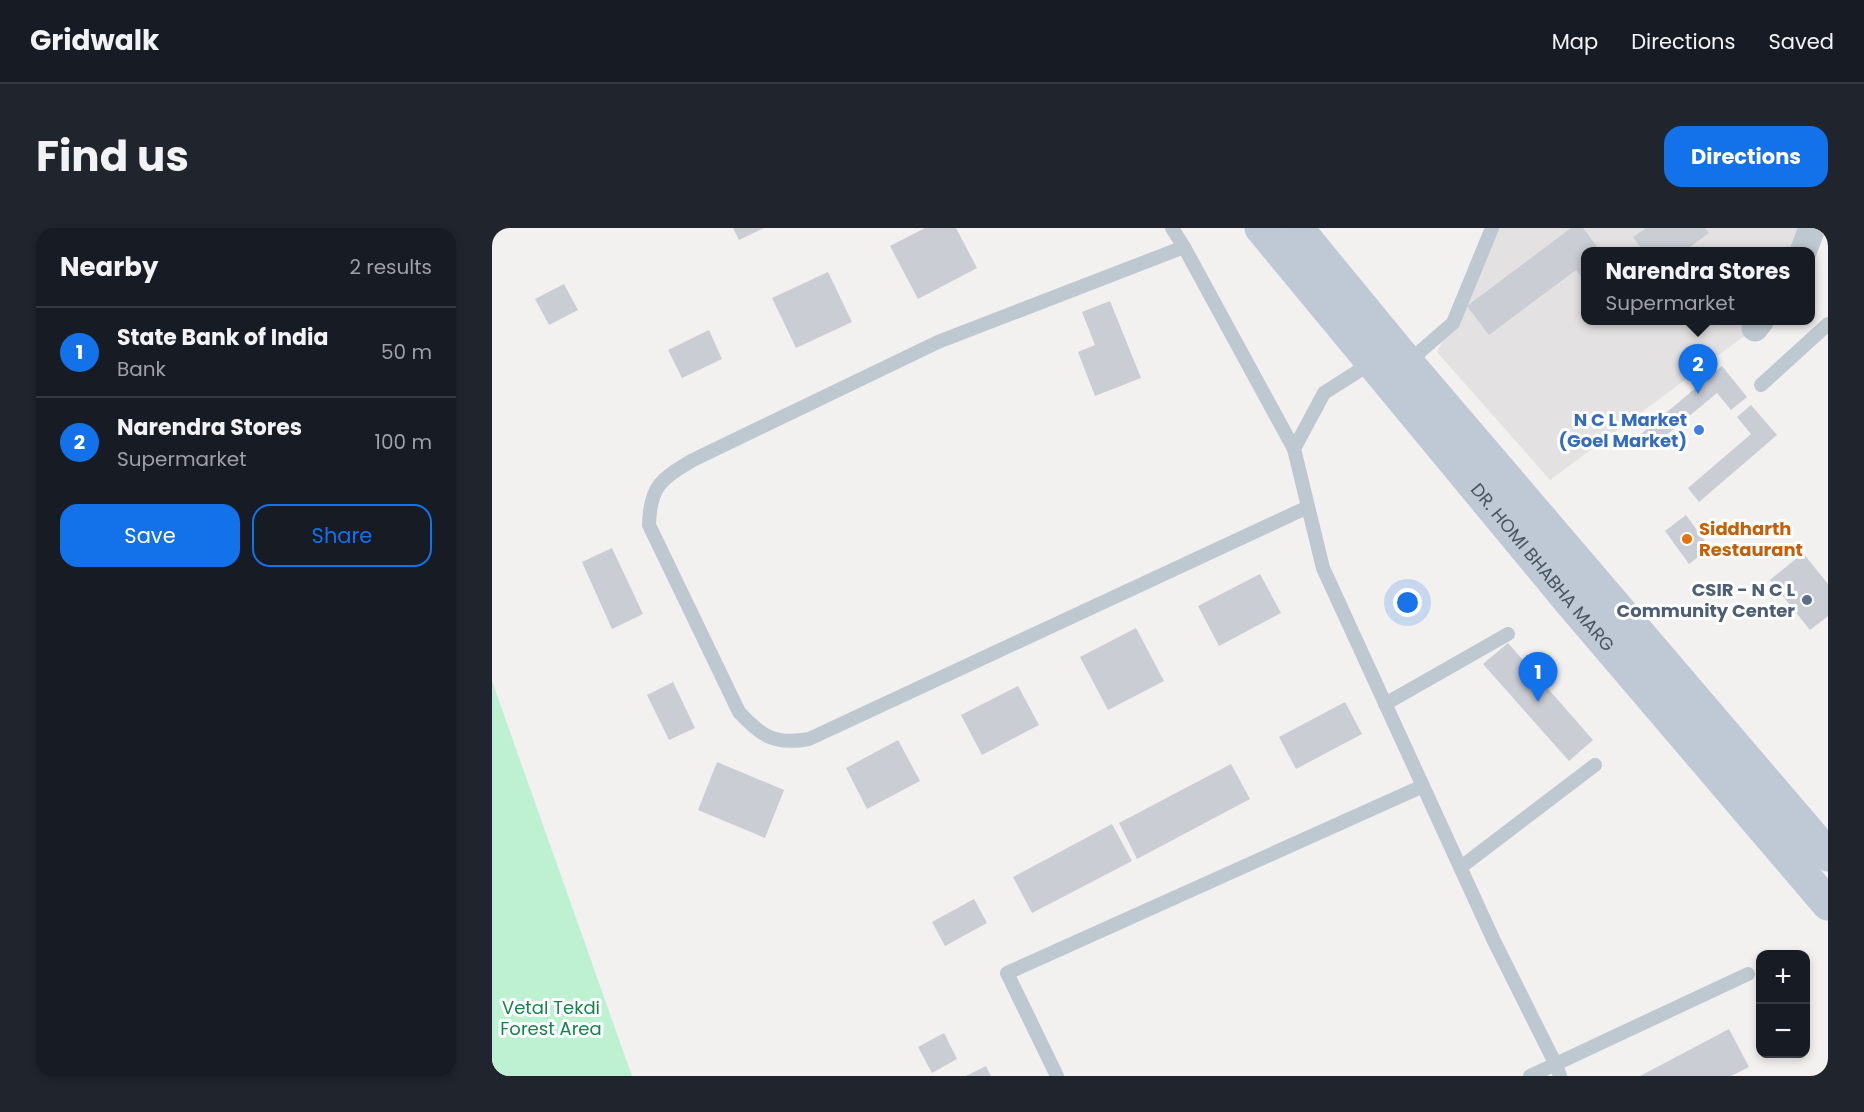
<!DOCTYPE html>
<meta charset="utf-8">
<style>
:root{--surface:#171b24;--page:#20242c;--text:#f1f3f6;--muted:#9ea1a6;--line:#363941;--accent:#1372ea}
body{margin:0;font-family:Poppins,sans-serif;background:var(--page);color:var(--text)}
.controls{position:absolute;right:18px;bottom:18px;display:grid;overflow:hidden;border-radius:12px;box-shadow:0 3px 9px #0003}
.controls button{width:54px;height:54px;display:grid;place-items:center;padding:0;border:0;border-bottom:2px solid var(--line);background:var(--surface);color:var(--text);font:30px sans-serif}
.you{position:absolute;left:916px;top:375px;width:21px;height:21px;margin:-15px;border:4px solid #fff;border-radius:50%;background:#1a73e8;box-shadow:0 0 0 9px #1a73e833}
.badge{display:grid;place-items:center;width:39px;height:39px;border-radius:50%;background:var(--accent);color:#fff;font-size:20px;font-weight:700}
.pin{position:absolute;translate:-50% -50px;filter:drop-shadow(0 2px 3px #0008)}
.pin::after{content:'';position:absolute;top:32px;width:21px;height:18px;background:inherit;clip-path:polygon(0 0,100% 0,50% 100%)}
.popup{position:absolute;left:1089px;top:19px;width:234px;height:78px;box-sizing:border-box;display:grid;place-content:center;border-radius:12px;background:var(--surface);filter:drop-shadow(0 2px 4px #0005);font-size:20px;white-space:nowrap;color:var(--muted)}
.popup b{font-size:22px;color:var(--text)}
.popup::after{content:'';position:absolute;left:50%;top:100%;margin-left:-12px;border:12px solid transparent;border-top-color:var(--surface)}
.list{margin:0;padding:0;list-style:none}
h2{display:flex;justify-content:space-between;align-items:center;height:78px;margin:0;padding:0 24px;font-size:26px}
h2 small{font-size:20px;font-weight:400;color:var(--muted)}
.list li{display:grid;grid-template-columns:39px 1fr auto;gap:18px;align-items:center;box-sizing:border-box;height:90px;padding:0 24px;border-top:2px solid var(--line)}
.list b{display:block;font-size:22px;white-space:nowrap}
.list p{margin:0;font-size:20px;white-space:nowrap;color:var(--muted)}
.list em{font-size:20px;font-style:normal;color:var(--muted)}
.actions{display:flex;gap:12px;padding:18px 24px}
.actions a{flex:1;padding:14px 0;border:2px solid var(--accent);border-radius:18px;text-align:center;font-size:21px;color:var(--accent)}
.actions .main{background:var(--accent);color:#fff}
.map{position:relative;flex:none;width:1336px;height:848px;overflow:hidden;border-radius:18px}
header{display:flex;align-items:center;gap:36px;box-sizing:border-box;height:84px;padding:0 30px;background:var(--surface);border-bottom:2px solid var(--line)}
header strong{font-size:28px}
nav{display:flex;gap:33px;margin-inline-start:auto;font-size:21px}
.intro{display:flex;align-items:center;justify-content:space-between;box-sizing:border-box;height:144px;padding:0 36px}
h1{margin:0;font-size:42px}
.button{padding:15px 27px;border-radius:18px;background:var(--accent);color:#fff;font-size:21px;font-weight:700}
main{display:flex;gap:36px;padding:0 36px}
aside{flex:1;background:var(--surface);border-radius:18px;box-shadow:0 3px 9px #0003}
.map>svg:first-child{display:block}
</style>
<header>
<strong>Gridwalk</strong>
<nav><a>Map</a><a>Directions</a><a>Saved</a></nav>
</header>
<div class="intro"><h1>Find us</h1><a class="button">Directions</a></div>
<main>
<aside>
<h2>Nearby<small>2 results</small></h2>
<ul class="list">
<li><span class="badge">1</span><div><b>State Bank of India</b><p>Bank</p></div><em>50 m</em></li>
<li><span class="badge">2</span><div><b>Narendra Stores</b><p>Supermarket</p></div><em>100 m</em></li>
</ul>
<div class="actions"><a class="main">Save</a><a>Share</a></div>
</aside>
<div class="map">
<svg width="1336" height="848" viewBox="0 0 1336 848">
<rect width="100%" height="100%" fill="#f3f0f0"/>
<!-- education -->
<polygon fill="#e4e1e2" points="1000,0 1320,0 1311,23 1094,24 1094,92 1269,93 1263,100 1058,252 945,124 961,95"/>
<!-- green -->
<polygon fill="#bef1d2" points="0,453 140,848 0,848"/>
<!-- building -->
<g fill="#cacdd3">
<polygon points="241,0 272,0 247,12"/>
<polygon points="433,0 464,0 485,40 426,71 398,18"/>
<polygon points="1079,0 1091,0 1109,24 1094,24 1094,55 1084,42 997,107 975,78"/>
<polygon points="1154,0 1213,0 1217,5 1191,24 1152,24 1141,9"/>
<polygon points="336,44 360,94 304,120 280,70"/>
<polygon points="72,56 86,82 57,97 43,71"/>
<polygon points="618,73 649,150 603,168 586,124 603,117 590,84"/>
<polygon points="217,102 230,131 190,150 176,122"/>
<polygon points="1230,138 1255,169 1239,182 1225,165 1161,218 1150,205"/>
<polygon points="1259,177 1285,207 1207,274 1196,260 1259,206 1245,189"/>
<polygon points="1194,287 1218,320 1197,336 1173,303"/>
<polygon points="120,320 151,386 120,401 90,334"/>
<polygon points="1311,325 1336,356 1336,388 1318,402 1278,352"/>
<polygon points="768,346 789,385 727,418 706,378"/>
<polygon points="644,400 672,453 616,482 588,429"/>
<polygon points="1016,415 1101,512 1077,533 991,436"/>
<polygon points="181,454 203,500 177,512 155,467"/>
<polygon points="526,458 547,497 490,527 469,487"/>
<polygon points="853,474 870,506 804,541 787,509"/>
<polygon points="406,512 428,553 375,581 354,540"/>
<polygon points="225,534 292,562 273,610 206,582"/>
<polygon points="739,536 758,571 645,631 627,595"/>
<polygon points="620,596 640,633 540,685 521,649"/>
<polygon points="482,671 495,695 453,718 440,694"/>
<polygon points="1237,801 1257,839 1239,848 1148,848"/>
<polygon points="452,805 465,831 440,845 426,819"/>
<polygon points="494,838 499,848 474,848"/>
</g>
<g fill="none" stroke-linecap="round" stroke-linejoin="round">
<!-- service -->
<g stroke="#bec8d0" stroke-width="14">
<polyline points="680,0 692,19"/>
<polyline points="916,134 961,95 1000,0"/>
<polyline points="879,135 832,165 802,221 831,340 1002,713 1064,837 1068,848"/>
<polyline points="1269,157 1336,96"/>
<path d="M802,221l-110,-202 -246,95 -245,118c-32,19 -43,26 -44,65l90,187c23,25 36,33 70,27l499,-232"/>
<polyline points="893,476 1016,406"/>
<polyline points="969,639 1103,537"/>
<polyline points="565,848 515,745 931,558"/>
<polyline points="1038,848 1256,746"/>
</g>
<!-- minor -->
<g stroke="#bec8d0" stroke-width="27">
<polyline points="1311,24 1320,0"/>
<polyline points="1263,100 1269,92"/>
</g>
<!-- secondary -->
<g stroke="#bec9d5" stroke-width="33">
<path id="s1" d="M769,0l311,376 256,300"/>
<polyline points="805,0 920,140 1336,627"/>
</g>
</g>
<!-- markers -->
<circle fill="#3f7fe0" stroke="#fff" stroke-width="2" cx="1207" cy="202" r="6"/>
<circle fill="#e8710a" stroke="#fff" stroke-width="2" cx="1195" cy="311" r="6"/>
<circle fill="#5c6f8a" stroke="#fff" stroke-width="2" cx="1315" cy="372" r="6"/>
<g text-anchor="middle" stroke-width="6" stroke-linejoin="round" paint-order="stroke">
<!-- shop labels -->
<g font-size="18" font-weight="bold" fill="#366cbe" stroke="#fff" text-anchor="end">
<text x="1195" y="198">N C L Market<tspan x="1195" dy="21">(Goel Market)</tspan></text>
</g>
<!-- food labels -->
<g font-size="18" font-weight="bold" fill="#c56008" stroke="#fff" text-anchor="start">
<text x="1207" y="307">Siddharth<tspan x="1207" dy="21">Restaurant</tspan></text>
</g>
<!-- street labels -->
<g font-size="18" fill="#48545f" stroke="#fff">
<text dy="6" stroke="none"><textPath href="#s1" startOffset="441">DR. HOMI BHABHA MARG</textPath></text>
</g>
<!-- service labels -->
<g font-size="18" font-weight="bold" fill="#4e5e75" stroke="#fff" text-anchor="end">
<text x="1303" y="368">CSIR - N C L<tspan x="1303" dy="21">Community Center</tspan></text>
</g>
<!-- park labels -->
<g font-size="18" fill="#14844c" stroke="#fff">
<text x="59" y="786">Vetal Tekdi<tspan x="59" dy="21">Forest Area</tspan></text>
</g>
</g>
</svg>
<div class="controls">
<button>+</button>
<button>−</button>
</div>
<div class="you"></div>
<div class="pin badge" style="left:1046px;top:474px">1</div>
<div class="pin badge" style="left:1206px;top:166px">2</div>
<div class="popup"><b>Narendra Stores</b>Supermarket</div>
</div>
</main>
